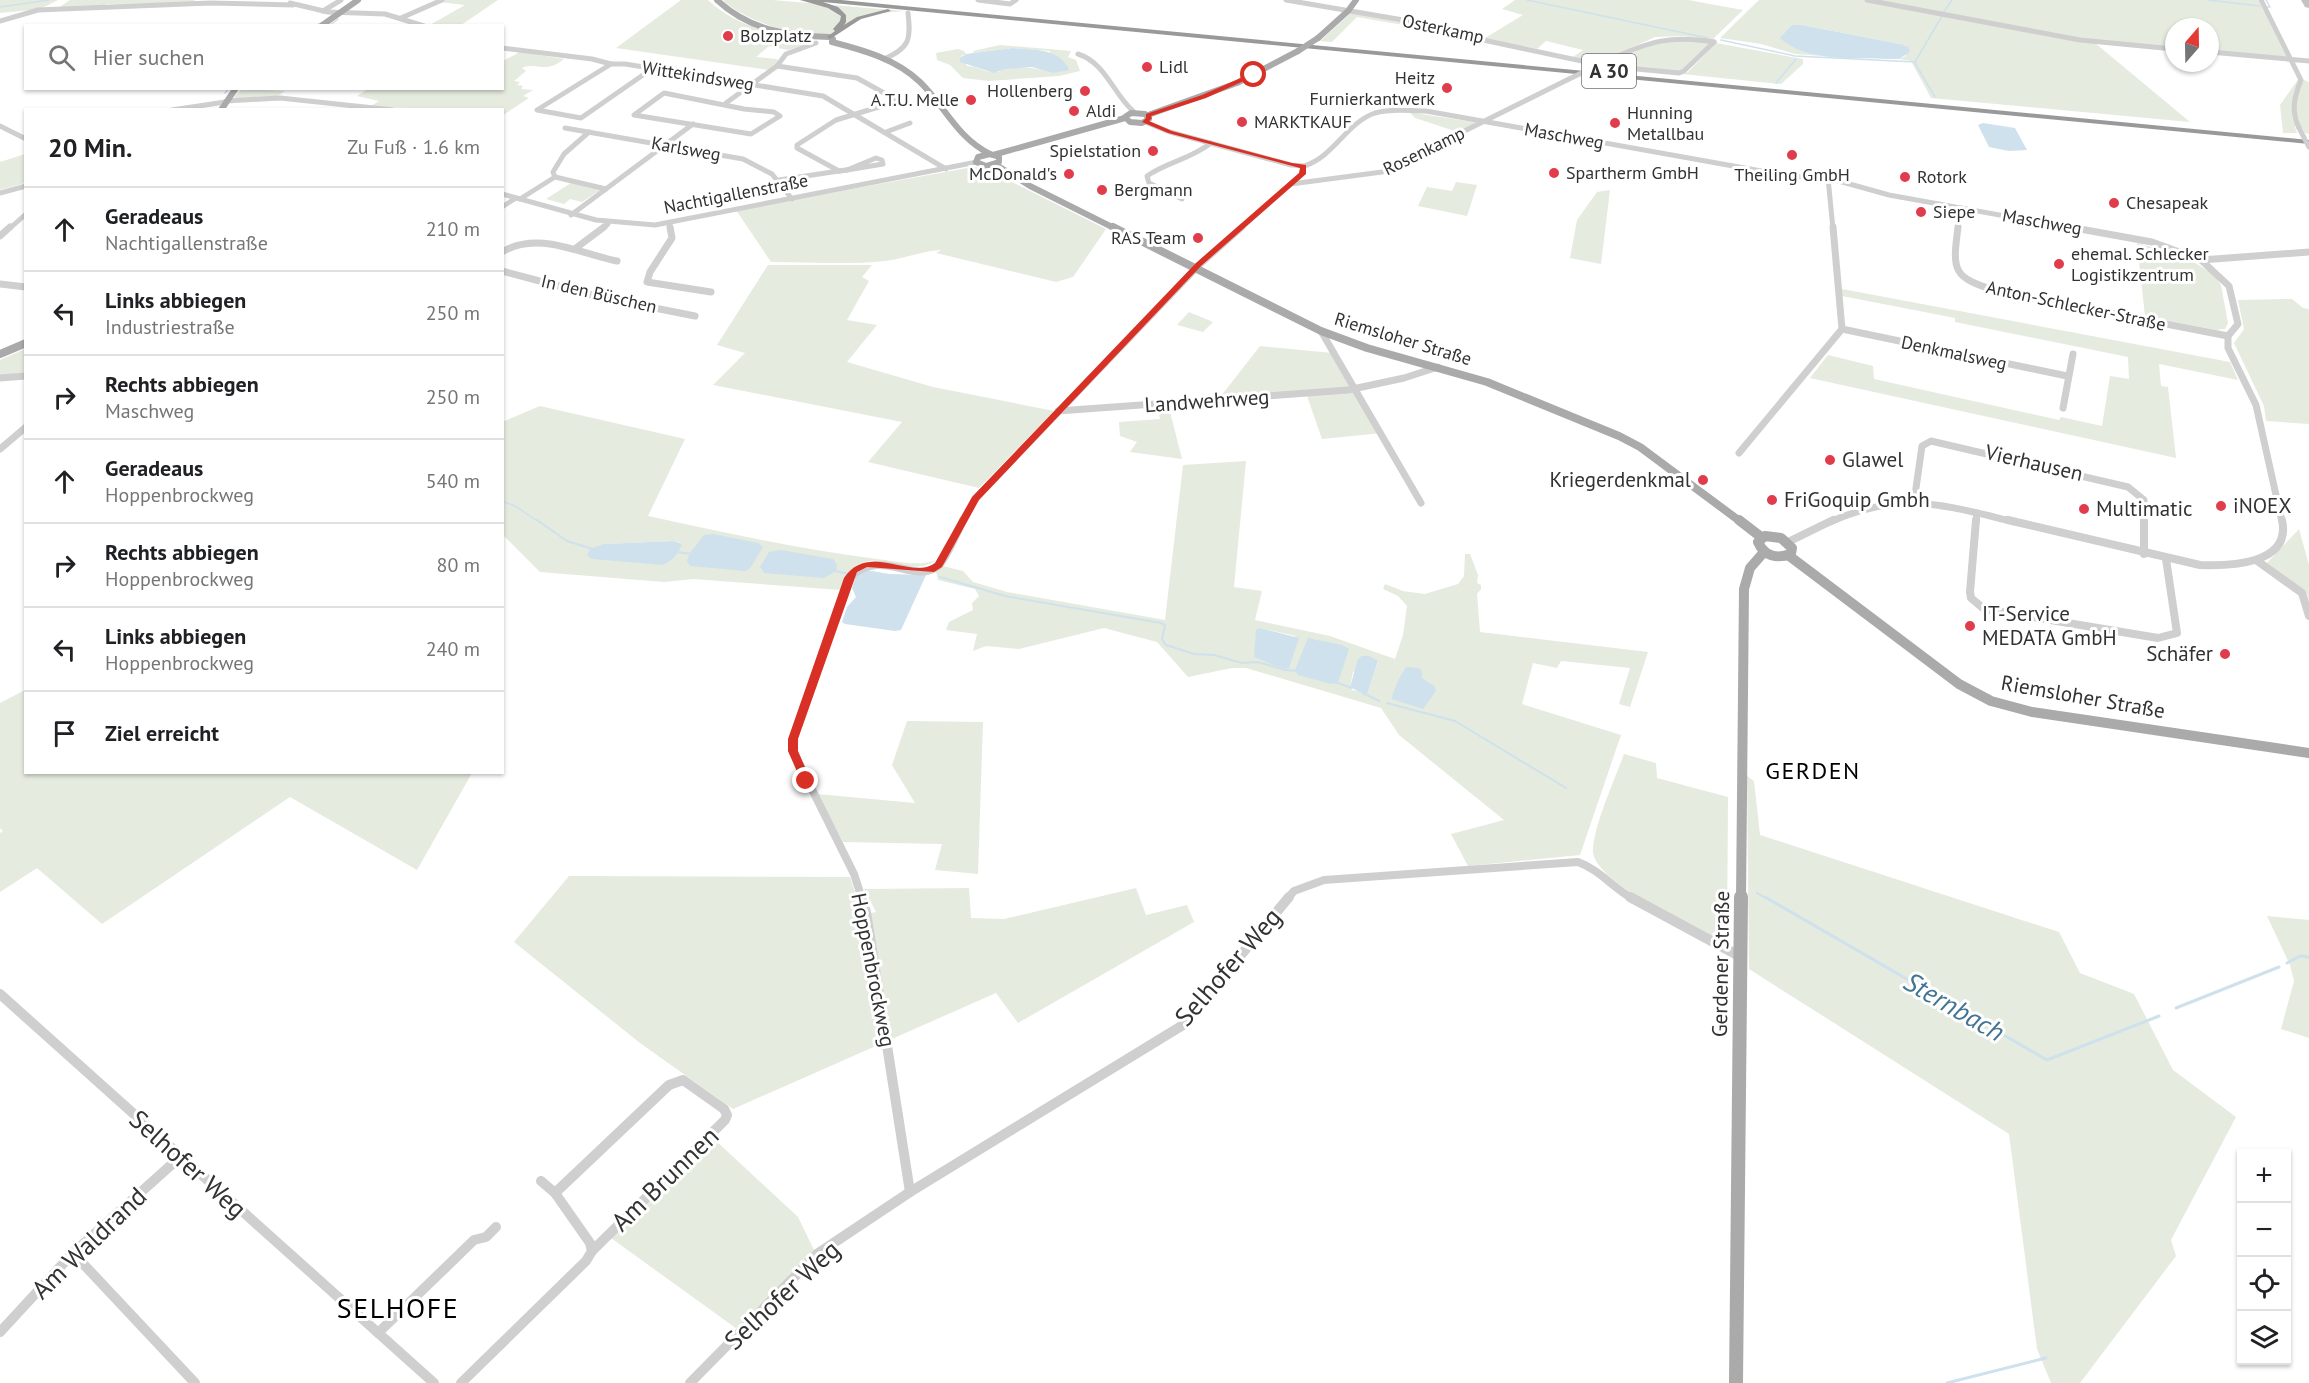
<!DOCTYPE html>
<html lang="de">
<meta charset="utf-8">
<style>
:root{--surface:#fff;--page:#f2f2f2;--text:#202124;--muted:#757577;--line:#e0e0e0}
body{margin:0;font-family:"PT Sans",sans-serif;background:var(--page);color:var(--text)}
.controls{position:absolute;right:18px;bottom:18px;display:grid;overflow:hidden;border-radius:0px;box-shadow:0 2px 4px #0004}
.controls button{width:54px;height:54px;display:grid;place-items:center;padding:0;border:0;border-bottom:2px solid var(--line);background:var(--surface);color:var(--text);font:30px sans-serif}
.compass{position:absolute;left:2165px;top:18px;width:54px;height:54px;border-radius:50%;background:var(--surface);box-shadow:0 2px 4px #0004;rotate:20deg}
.stop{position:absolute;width:18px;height:18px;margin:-14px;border:4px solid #d93025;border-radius:50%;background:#fff}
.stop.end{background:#d93025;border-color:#fff;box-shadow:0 2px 6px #0008}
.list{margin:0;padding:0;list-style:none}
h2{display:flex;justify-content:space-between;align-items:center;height:78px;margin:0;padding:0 24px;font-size:26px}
h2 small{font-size:20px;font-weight:400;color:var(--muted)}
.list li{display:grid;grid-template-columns:39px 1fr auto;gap:18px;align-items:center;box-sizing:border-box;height:84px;padding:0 24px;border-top:2px solid var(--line)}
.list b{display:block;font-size:22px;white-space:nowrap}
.list p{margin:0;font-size:20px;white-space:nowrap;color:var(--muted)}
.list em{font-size:20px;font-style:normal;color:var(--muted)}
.icon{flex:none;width:33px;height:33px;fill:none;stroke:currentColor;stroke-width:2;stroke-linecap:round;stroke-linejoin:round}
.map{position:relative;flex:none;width:2309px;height:1383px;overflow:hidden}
.search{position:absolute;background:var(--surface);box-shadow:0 2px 4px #0004;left:24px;top:24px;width:480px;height:66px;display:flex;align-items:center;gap:15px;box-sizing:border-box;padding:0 21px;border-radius:0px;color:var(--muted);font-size:22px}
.panel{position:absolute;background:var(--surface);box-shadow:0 2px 4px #0004;left:24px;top:108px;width:480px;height:666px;border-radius:0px}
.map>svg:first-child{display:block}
</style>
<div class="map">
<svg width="2309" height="1383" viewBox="0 0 2309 1383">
<rect width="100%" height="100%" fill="#fff"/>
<!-- green -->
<g fill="#e5ebde" fill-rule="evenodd">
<polygon points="0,0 58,0 40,9 0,13"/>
<polygon points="70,0 195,0 192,3 108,4 101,6 57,9"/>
<polygon points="443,0 498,0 461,25 430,25 465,5 439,2"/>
<path d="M681,0h27c26,25 60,32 94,41l1,5 -15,4 -19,-4 -13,11 21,2 1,2 -9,9 -153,-22z"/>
<path d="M723,0h49l133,11c-17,1 -34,2 -50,11 -6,3 -12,10 -19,13 -25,9 -96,-16 -113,-35z"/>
<polygon points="1515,0 1688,0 1743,10 1712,40 1684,36 1655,37 1598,63 1573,57 1583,50 1546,41 1537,49 1485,38 1523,15 1502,9"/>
<path d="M1759,0h105l231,43 95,79 -259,-24 -20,-37 -12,-2 7,-3 -6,-12 -98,-19h-10l-11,13c11,11 25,14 40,18l-26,-2 -34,-10 -41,-6z"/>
<polygon points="1870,0 2258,0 2287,57 2210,51 2210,27 2174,27 2174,48 2088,41"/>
<polygon points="1351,13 1414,23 1444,32 1357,17 1332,42 1320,41"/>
<polygon points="1662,39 1710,43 1682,70 1675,72 1606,65"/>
<polygon points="1716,43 1803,59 1803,64 1781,84 1682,74 1688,72"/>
<path d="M1000,45l71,6 -3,6 8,3 4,11 -21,5 -70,5 -26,-3 -13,-13 -13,-5 -1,-7 22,-4 6,2 2,3 -5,2 6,10c10,0 19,7 28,6 9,0 0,-1 9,-3 15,-3 35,-1 48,4l-2,-22 -37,-3 -39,5 -1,-2z"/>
<path d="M520,52l44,7c-20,16 -27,2 -42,9l4,3 -12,10 6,1 -3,3 6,1 -2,3 12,1 -10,6 6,2 -26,17 -1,-5 -133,-3 10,-6 -22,-5 11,-7 134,-1 1,-27z"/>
<polygon points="2299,78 2309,82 2309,134 2305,133 2302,128 2295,127 2297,133 2283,133 2280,105"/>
<polygon points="242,89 285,91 276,97 239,99 234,97"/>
<polygon points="1409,112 1479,123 1458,132 1415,118"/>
<polygon points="25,154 25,183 0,190 0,162"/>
<path d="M973,167l19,2 20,13 94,47 -33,48 -17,5 -120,-29 5,-3c-20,1 -37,9 -56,11 -38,4 -76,1 -114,1l-35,-52z"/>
<polygon points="1456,182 1477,185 1467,216 1418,206 1427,187 1452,191"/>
<polygon points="571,183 600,190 582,202 570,199 564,204 546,199"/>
<polygon points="1610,190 1601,264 1570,258 1577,220 1597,192"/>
<polygon points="2137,243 2184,256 2213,274 2221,285 2228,323 2225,329 2216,330 2145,316"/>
<polygon points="768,265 872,265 862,277 869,281 847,320 877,325 847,362 933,387 1054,411 979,488 868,462 902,422 713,385 745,353 717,345"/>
<polygon points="1842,289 2230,362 2238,380 2159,364 2161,386 2168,387 2176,458 1810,378 1828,355 1873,366 1874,379 2059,420 2061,417 2102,426 2110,376 2129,379 2128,357 1955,322 1955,318 1842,296"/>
<polygon points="2292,299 2303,308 2309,309 2309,424 2266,421 2264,406 2234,343 2244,329 2238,300"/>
<polygon points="1189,312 1213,322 1203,332 1177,325"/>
<polygon points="1260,346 1332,353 1382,433 1322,439 1306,393 1218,400"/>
<polygon points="25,349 25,373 0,375 0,360"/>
<polygon points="1168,404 1182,459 1130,452 1137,442 1120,436 1119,422 1160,419 1157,405"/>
<path d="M540,406l145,33 -37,77c76,16 152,34 229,43 19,2 41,8 59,1 -31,24 -74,-29 -95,30l-148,-11 -29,3 -124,-10 -37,-37 -1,-113zM674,541l7,2c-3,11 -8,18 -18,22l-59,-21z"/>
<path d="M1246,461l-12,126 28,4 -7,29 75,16 65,23 8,-24 4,-29 -9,-10 -15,-7 2,-5 18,7 22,3 33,-10 6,-8 1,-22h5l8,21 -1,8 4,2v4l-4,5 3,38 168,20 -18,55 -11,-3 11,-36 -69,-7 -4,7 -24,-5 -11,41 99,31 -41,120 -112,11 -17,-32 53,-14 -105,-85 -18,-27 -135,-40h-14l-44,9 -31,-35 -53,-14 -85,21 -33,-3 -13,5 4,-17 -31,-4 3,-8 24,-12 -1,-7 7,-7 -4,-7 -37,-9 -2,-9 7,-5 20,5 10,11 34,10 158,28 18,-155zM1260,628l36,8 -42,21zM1313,639l16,4 13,24 -4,16zM1378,662l-10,30 -16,-2 -2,-3 3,-15z"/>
<polygon points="2299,529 2309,565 2309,603 2307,594 2267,563"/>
<polygon points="25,690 26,772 472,773 417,870 290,797 102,924 37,868 0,892 0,833 3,831 0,828 0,703"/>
<polygon points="907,721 983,722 978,874 935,870 942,844 843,842 817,794 915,803 892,765"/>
<path d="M1624,754l32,9 1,15 71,19 -1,143 -10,1c-27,-15 -123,-59 -124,-90 0,-24 22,-72 31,-97z"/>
<polygon points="1747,776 1754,781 1760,835 2059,932 2080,973 2134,994 2173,1070 2236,1117 2171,1240 2176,1256 2080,1383 2051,1383 2037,1349 2009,1134 1749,969"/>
<polygon points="569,876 850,877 862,915 876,912 864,889 969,888 971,918 1004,919 1136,888 1146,915 1187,905 1194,922 1018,1023 996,993 733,1109 640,1043 514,942"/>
<polygon points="2267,916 2309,920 2309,1038 2281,1029 2294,981 2290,965"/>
<polygon points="714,1139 798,1217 814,1250 737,1329 611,1238"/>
</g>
<!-- water -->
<g fill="#cee1ec">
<path d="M1792,25h10l98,19 8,3 2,5 -11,7h-10c-34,-2 -83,4 -109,-21z"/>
<path d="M1013,48c20,2 47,0 56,22l-17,3 -20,-6 -27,2 -11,4 -34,-11v-4l6,-4z"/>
<polygon points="1983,123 2015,128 2027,150 2009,151 1989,147 1978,125"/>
<polygon points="713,534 758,543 763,547 751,567 746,571 690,566 687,561 690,553 704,535"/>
<path d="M674,541l8,3c-4,10 -9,17 -19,21l-71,-6 -5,-4 3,-6 14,-5z"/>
<polygon points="781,550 833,559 837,565 836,571 824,578 764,573 760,567 769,552"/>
<polygon points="866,570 889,574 926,575 901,630 895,631 845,624 842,622 847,607 856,597 852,588 856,575"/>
<polygon points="1260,628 1299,638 1289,668 1284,669 1254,657 1256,630"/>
<polygon points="1308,638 1342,645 1349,649 1338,683 1331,684 1298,675 1295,670"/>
<polygon points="1362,656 1369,656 1378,661 1368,692 1364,694 1350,687 1358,659"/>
<path d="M1406,667l13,1 3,4v6l12,8 2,5 -13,18 -31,-10c0,-7 10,-26 14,-32z"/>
</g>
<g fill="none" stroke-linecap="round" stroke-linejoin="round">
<!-- stream-far2 -->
<g stroke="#cee1ec" stroke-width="1.5">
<polyline points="1527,0 1708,38"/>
<polyline points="2208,0 2260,6"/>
<polyline points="2266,0 2270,7 2267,7"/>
<polyline points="0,7 49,0"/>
<polyline points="1943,13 1952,0"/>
<polyline points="315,26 318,24"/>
<polyline points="329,26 338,19"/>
<polyline points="1721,40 1795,56 1915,62 1942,16"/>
<polyline points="1915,63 1935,97"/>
<polyline points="1776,83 1796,59"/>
<polyline points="225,93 229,88"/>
<polyline points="502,501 515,506 539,522"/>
</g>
<!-- stream-far1 -->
<g stroke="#cee1ec" stroke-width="2">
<polyline points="537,520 567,541 593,549"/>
<polyline points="677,552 692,554"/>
<polyline points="835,571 849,574"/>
<polyline points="940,577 1005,596 1161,623 1165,625 1162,639 1166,645 1194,654 1214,655 1242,663 1258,662 1285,670 1298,671"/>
<polyline points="1335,682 1352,688"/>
<polyline points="1363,693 1379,701"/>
<polyline points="1387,703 1455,721 1566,788"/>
<polyline points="1757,893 1767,899"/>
</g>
<!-- stream -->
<g stroke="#cee1ec" stroke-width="3">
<polyline points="1765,897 2047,1060 2159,1016"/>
<polyline points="2287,963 2300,956 2309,957"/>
<polyline points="2176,1008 2279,967"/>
<polyline points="1947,1383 2046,1358"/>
</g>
<!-- taxiway -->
<polygon fill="#c3c3c3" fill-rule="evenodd" points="2301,0 2309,0 2309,8 2305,7"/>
<!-- minor-far3 -->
<g stroke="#cfcfcf" stroke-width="5">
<polyline points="978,0 1010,4 1016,0"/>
<polyline points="1286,0 1415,22 1460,35 1605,66 1679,73 1684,71 1714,42"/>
<polyline points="1867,0 2080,40 2174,49"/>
<path d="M2261,0l40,80c-7,17 -10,31 -2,48"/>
<polyline points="290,3 328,12 385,14 424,26"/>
<polyline points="323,11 341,0"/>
<polyline points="401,18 442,0"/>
<polyline points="0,21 38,10 210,3 293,5"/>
<polyline points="502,48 592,59 611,64 625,64 823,96 946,169"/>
<polyline points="2210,52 2309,61"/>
<path d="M1078,54c28,9 35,40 56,58"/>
<path d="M884,59c26,-11 27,-20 24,-46"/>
<path d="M1611,59c39,-18 60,-24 103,-17"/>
<polyline points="611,64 537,110 581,118 653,68"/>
<polyline points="777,66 857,78 895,99 895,102 836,120 797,145 797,148 839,171"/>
<polygon points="664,93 744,109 774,112 780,116 751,134 634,115"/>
<polyline points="226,101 280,98 393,110"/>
<polyline points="726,103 777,66 786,54 816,43"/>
<polyline points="172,110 225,102"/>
<polyline points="1145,122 1170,132 1291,165 1304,166"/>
<polyline points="0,126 26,139"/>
<polyline points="565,128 743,159 772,174 792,199"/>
<polyline points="886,132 910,123"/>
<polygon points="876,158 882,160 883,164 847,170"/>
<polyline points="839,171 847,170"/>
<polyline points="839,171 847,170"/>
<polyline points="555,177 606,189"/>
<polyline points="1828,178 1833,229"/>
<polyline points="779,180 839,171"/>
<polyline points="1291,184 1382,172 1569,79"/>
<polyline points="0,193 26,186"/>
<polyline points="502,194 596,220 655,225 977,162"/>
<polyline points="520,199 555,177 553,172 564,154 589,132"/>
<path d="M1182,199l-33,-16 -2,-7c22,-15 42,-16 64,-33"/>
<polyline points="502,207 516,198"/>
<polyline points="571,215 693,124"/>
<polyline points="669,223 670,229"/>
<polyline points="9,229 26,214"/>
<polyline points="602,229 608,224"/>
<path d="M1240,229l62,-55 2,-8c30,-9 42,-43 71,-53 16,-5 34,-2 51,-2l363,65 39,2 61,17 188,34"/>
<polyline points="1958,229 1961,208"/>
</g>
<!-- minor-far2 -->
<g stroke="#cfcfcf" stroke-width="7">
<polyline points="670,227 672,238 650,272 647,282 711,292"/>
<path d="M1958,227c-6,45 -5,50 38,64l232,45"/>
<polyline points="2069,227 2152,242 2201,260 2229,286 2238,324 2228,336 2228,348 2256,405 2282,522"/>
<polyline points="0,236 10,227"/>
<polyline points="576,248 604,227"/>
<path d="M502,252c36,-22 78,2 115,9"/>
<polyline points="2201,260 2309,252"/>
<polyline points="502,271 604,298 695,316"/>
<polyline points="0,284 26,287"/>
<polyline points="1842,329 2067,376"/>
<polyline points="1321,331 1421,503"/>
<polyline points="0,378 26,376"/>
<polyline points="2063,408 2073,354"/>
<polyline points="1058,411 1348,390 1404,378 1438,367"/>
<polyline points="0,449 26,427"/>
<polyline points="1739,453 1842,329 1833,227"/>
<polyline points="1914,502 1922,446 1931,441 2128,487 2144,500 2144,522"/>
<polyline points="963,522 975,499 1199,265 1242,227"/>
<path d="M1830,522c71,-32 113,-17 185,0"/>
<polyline points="1976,522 1977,513"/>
</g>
<!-- minor-far1 -->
<g stroke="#cfcfcf" stroke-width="8">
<polyline points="1976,520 1970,592 1971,598 1984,609 2158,638 2177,633 2166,559"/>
<path d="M2008,520l192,45c29,1 92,0 82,-45"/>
<polyline points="2144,520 2144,554"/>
<polyline points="1788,542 1833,520"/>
<polyline points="2256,560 2302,593 2309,616"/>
<path d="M862,899l-8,-25 -61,-123v-12l56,-161c32,-32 64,7 89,-12 8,-7 20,-35 25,-46"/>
<path d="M1287,899l7,-8 30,-11 254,-18c22,8 35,26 55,37"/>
</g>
<!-- minor -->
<g stroke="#cfcfcf" stroke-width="10">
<polyline points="861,897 866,912 910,1192"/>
<polyline points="1630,897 1741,957"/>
<polyline points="0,994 434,1383"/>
<polygon points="683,1080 724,1109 727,1115 725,1120 592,1251 590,1243 555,1193 669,1085"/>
<polyline points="541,1181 555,1193"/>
<polyline points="73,1253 195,1383"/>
<polyline points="0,1332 73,1253 180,1157"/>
<polyline points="378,1333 474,1240 486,1237 496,1227"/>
<polyline points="461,1383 586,1261 592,1251"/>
<polyline points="690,1383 817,1254 910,1192 1183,1025 1289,897"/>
</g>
<!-- major-far3 -->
<g stroke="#aaa" stroke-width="6">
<path d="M717,0c32,30 71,36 113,37l3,2 -1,3"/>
<polyline points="321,26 358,0"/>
<polyline points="1318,38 1348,11 1356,0"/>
<path d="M832,42c31,8 64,17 88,40 25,24 37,56 70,72"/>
<polyline points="221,110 236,88"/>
<polygon points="1131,113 1145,114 1149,119 1142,123 1130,122 1125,117"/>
<polyline points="1148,115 1237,83 1298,51"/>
<polygon points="990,154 999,157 999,162 986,166 976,162 978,157"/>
<polyline points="993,155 1125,118"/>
<polyline points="995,164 1030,186 1116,229"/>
</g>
<!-- major-far2 -->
<g stroke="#aaa" stroke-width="8">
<polyline points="1113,227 1321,331 1367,348 1487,382 1619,436 1640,447 1741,522"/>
<polyline points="0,354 26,343"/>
</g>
<!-- major-far1 -->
<g stroke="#aaa" stroke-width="10">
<polyline points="1739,520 1761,537"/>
<path d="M1765,536l16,2 11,10 -1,6c-14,5 -27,2 -33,-12z"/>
<polyline points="1788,555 1959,684 1991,701 2032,712 2309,753"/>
<polyline points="1741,899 1744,589 1750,568 1764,552"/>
</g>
<!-- major -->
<polyline stroke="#aaa" stroke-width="14" points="1736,1383 1741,897"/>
<!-- highway -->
<polygon fill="#999" fill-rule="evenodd" points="800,0 841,0 2309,140 2309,144 823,2 838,7 846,15 846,22 844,25 857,17 888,9 891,11 861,19 830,39 827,37 835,31 833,29 840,21 841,16 828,8"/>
<!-- minor-bridge -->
<g stroke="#cfcfcf" stroke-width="5">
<polyline points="1569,79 1611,59"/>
<polyline points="2299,128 2309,147"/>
</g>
<!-- major-bridge -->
<polyline stroke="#aaa" stroke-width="6" points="1298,51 1318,38"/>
</g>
<!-- route -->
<path fill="#d93025" d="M1252,73l5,2 -51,23 -55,18 1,2 -3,3 23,10 120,32 14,2v9l-105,92 -222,234 -37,67 -8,5 -67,-5 -10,5 -59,167v12l13,30 -2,2h-7l-14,-32v-12l56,-161c24,-37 69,3 91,-15l37,-66 224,-234 103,-90 1,-5 -132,-35 -26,-11 4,-4v-4l56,-19z"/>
<!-- markers -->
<g fill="#e13c4c" stroke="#fff" stroke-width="2">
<circle cx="728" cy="36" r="6"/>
<circle cx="1147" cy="67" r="6"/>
<circle cx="1447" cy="88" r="6"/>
<circle cx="1085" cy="91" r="6"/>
<circle cx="971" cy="100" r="6"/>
<circle cx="1074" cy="111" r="6"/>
<circle cx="1242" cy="122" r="6"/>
<circle cx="1615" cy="123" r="6"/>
<circle cx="1153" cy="151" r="6"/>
<circle cx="1792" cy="155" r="6"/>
<circle cx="1554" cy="173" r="6"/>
<circle cx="1069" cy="174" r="6"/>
<circle cx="1905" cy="177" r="6"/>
<circle cx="1102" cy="190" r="6"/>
<circle cx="2114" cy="203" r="6"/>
<circle cx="1921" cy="212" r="6"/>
<circle cx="1198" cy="238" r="6"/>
<circle cx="2059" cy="264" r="6"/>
<circle cx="1830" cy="460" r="6"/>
<circle cx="1703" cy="480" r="6"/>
<circle cx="1772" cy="500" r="6"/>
<circle cx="2221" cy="506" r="6"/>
<circle cx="2084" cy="509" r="6"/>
<circle cx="1970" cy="626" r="6"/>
<circle cx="2225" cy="654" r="6"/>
</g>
<g text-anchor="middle" stroke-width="6" stroke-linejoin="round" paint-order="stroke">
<!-- far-street labels -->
<g font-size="18" fill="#323232" stroke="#fff">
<text transform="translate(1443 29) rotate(12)" y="6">Osterkamp</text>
<text transform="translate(698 76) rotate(9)" y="6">Wittekindsweg</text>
<text transform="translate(1564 136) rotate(10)" y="6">Maschweg</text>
<text transform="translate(686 149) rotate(10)" y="6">Karlsweg</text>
<text transform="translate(1424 151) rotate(-26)" y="6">Rosenkamp</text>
<text transform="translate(736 194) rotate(-11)" y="6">Nachtigallenstraße</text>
<text transform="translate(2042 222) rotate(10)" y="6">Maschweg</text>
<text transform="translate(599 294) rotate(13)" y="6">In den Büschen</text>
<text transform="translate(2076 306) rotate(12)" y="6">Anton-Schlecker-Straße</text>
<text transform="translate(1403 339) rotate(17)" y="6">Riemsloher Straße</text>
<text transform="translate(1954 353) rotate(12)" y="6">Denkmalsweg</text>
</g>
<!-- far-poi labels -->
<g font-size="18" fill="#323232" stroke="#fff" text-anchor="start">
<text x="740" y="42">Bolzplatz</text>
<text x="1159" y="73">Lidl</text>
<text x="1435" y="84" text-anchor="end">Heitz<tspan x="1435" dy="21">Furnierkantwerk</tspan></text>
<text x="1073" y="97" text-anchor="end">Hollenberg</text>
<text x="959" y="106" text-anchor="end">A.T.U. Melle</text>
<text x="1086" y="117">Aldi</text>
<text x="1627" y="119">Hunning<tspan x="1627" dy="21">Metallbau</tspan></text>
<text x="1254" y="128">MARKTKAUF</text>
<text x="1141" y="157" text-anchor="end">Spielstation</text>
<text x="1566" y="179">Spartherm GmbH</text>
<text x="1057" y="180" text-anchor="end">McDonald's</text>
<text x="1792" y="181" text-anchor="middle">Theiling GmbH</text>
<text x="1917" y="183">Rotork</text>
<text x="1114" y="196">Bergmann</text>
<text x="2126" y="209">Chesapeak</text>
<text x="1933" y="218">Siepe</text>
<text x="1186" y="244" text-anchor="end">RAS Team</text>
<text x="2071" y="260">ehemal. Schlecker<tspan x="2071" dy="21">Logistikzentrum</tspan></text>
</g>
<!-- shield labels -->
<rect fill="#fff" stroke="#707070" stroke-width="1.5" x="1582" y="54" width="54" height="34" rx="4.5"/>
<g font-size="20" font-weight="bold" fill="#323232">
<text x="1609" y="78">A 30</text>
</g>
<!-- street labels -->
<g font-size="21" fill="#323232" stroke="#fff">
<text transform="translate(1207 401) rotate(-4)" y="7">Landwehrweg</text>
<text transform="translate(2034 463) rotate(13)" y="7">Vierhausen</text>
<text transform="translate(2083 697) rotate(10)" y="7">Riemsloher Straße</text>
<text transform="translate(1721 964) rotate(-89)" y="7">Gerdener Straße</text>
<text transform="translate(873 970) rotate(79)" y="7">Hoppenbrockweg</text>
</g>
<!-- poi labels -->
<g font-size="21" fill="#323232" stroke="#fff" text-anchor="start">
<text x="1842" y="467">Glawel</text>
<text x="1691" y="487" text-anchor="end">Kriegerdenkmal</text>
<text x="1784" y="507">FriGoquip Gmbh</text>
<text x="2233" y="513">iNOEX</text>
<text x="2096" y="516">Multimatic</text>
<text x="1982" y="621">IT-Service<tspan x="1982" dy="24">MEDATA GmbH</tspan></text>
<text x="2213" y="661" text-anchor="end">Schäfer</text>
</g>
<!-- quarter labels -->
<g font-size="24" letter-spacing="1.5" fill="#000" stroke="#fff">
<text x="1813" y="779">GERDEN</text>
</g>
<!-- near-street labels -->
<g font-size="26" fill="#323232" stroke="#fff">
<text transform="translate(1228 967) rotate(-49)" y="9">Selhofer Weg</text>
<text transform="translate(188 1164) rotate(42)" y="9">Selhofer Weg</text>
<text transform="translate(665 1179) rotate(-44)" y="9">Am Brunnen</text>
<text transform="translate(89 1243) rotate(-44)" y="9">Am Waldrand</text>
<text transform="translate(782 1295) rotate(-43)" y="9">Selhofer Weg</text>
</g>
<!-- near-water labels -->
<g font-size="27" font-style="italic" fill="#417593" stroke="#fff">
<text transform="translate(1954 1007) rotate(30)" y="9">Sternbach</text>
</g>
<!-- near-quarter labels -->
<g font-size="28" letter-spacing="1.5" fill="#000" stroke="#fff">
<text x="398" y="1318">SELHOFE</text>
</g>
</g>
</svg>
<div class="controls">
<button>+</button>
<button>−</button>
<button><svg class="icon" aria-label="locate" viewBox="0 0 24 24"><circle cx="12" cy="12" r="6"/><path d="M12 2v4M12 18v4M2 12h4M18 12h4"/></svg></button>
<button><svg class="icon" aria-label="layers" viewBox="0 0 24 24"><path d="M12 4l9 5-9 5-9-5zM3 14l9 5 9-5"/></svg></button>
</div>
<svg class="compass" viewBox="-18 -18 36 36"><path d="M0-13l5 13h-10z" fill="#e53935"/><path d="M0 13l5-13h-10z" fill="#757577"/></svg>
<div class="stop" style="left:1254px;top:75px"></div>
<div class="stop end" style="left:806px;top:781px"></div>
<div class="search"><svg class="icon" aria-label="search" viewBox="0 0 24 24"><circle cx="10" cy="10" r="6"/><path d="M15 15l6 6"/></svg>Hier suchen</div>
<section class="panel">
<h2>20 Min.<small>Zu Fuß · 1.6 km</small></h2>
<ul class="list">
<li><svg class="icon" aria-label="ahead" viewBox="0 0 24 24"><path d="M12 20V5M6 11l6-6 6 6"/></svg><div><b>Geradeaus</b><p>Nachtigallenstraße</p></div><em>210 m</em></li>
<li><svg class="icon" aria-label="left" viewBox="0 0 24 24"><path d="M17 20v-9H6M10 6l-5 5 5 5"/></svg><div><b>Links abbiegen</b><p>Industriestraße</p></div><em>250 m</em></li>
<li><svg class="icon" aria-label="right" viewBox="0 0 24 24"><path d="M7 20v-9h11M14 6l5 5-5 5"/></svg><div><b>Rechts abbiegen</b><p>Maschweg</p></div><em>250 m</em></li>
<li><svg class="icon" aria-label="ahead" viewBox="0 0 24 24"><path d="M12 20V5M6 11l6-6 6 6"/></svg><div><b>Geradeaus</b><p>Hoppenbrockweg</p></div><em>540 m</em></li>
<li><svg class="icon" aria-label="right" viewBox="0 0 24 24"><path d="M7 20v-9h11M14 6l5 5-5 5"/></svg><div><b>Rechts abbiegen</b><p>Hoppenbrockweg</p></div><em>80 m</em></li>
<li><svg class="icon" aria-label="left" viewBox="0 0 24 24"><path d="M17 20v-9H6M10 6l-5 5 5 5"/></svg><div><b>Links abbiegen</b><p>Hoppenbrockweg</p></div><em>240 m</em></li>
<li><svg class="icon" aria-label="arrive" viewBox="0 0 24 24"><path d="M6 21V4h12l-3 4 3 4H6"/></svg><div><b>Ziel erreicht</b></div></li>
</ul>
</section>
</div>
